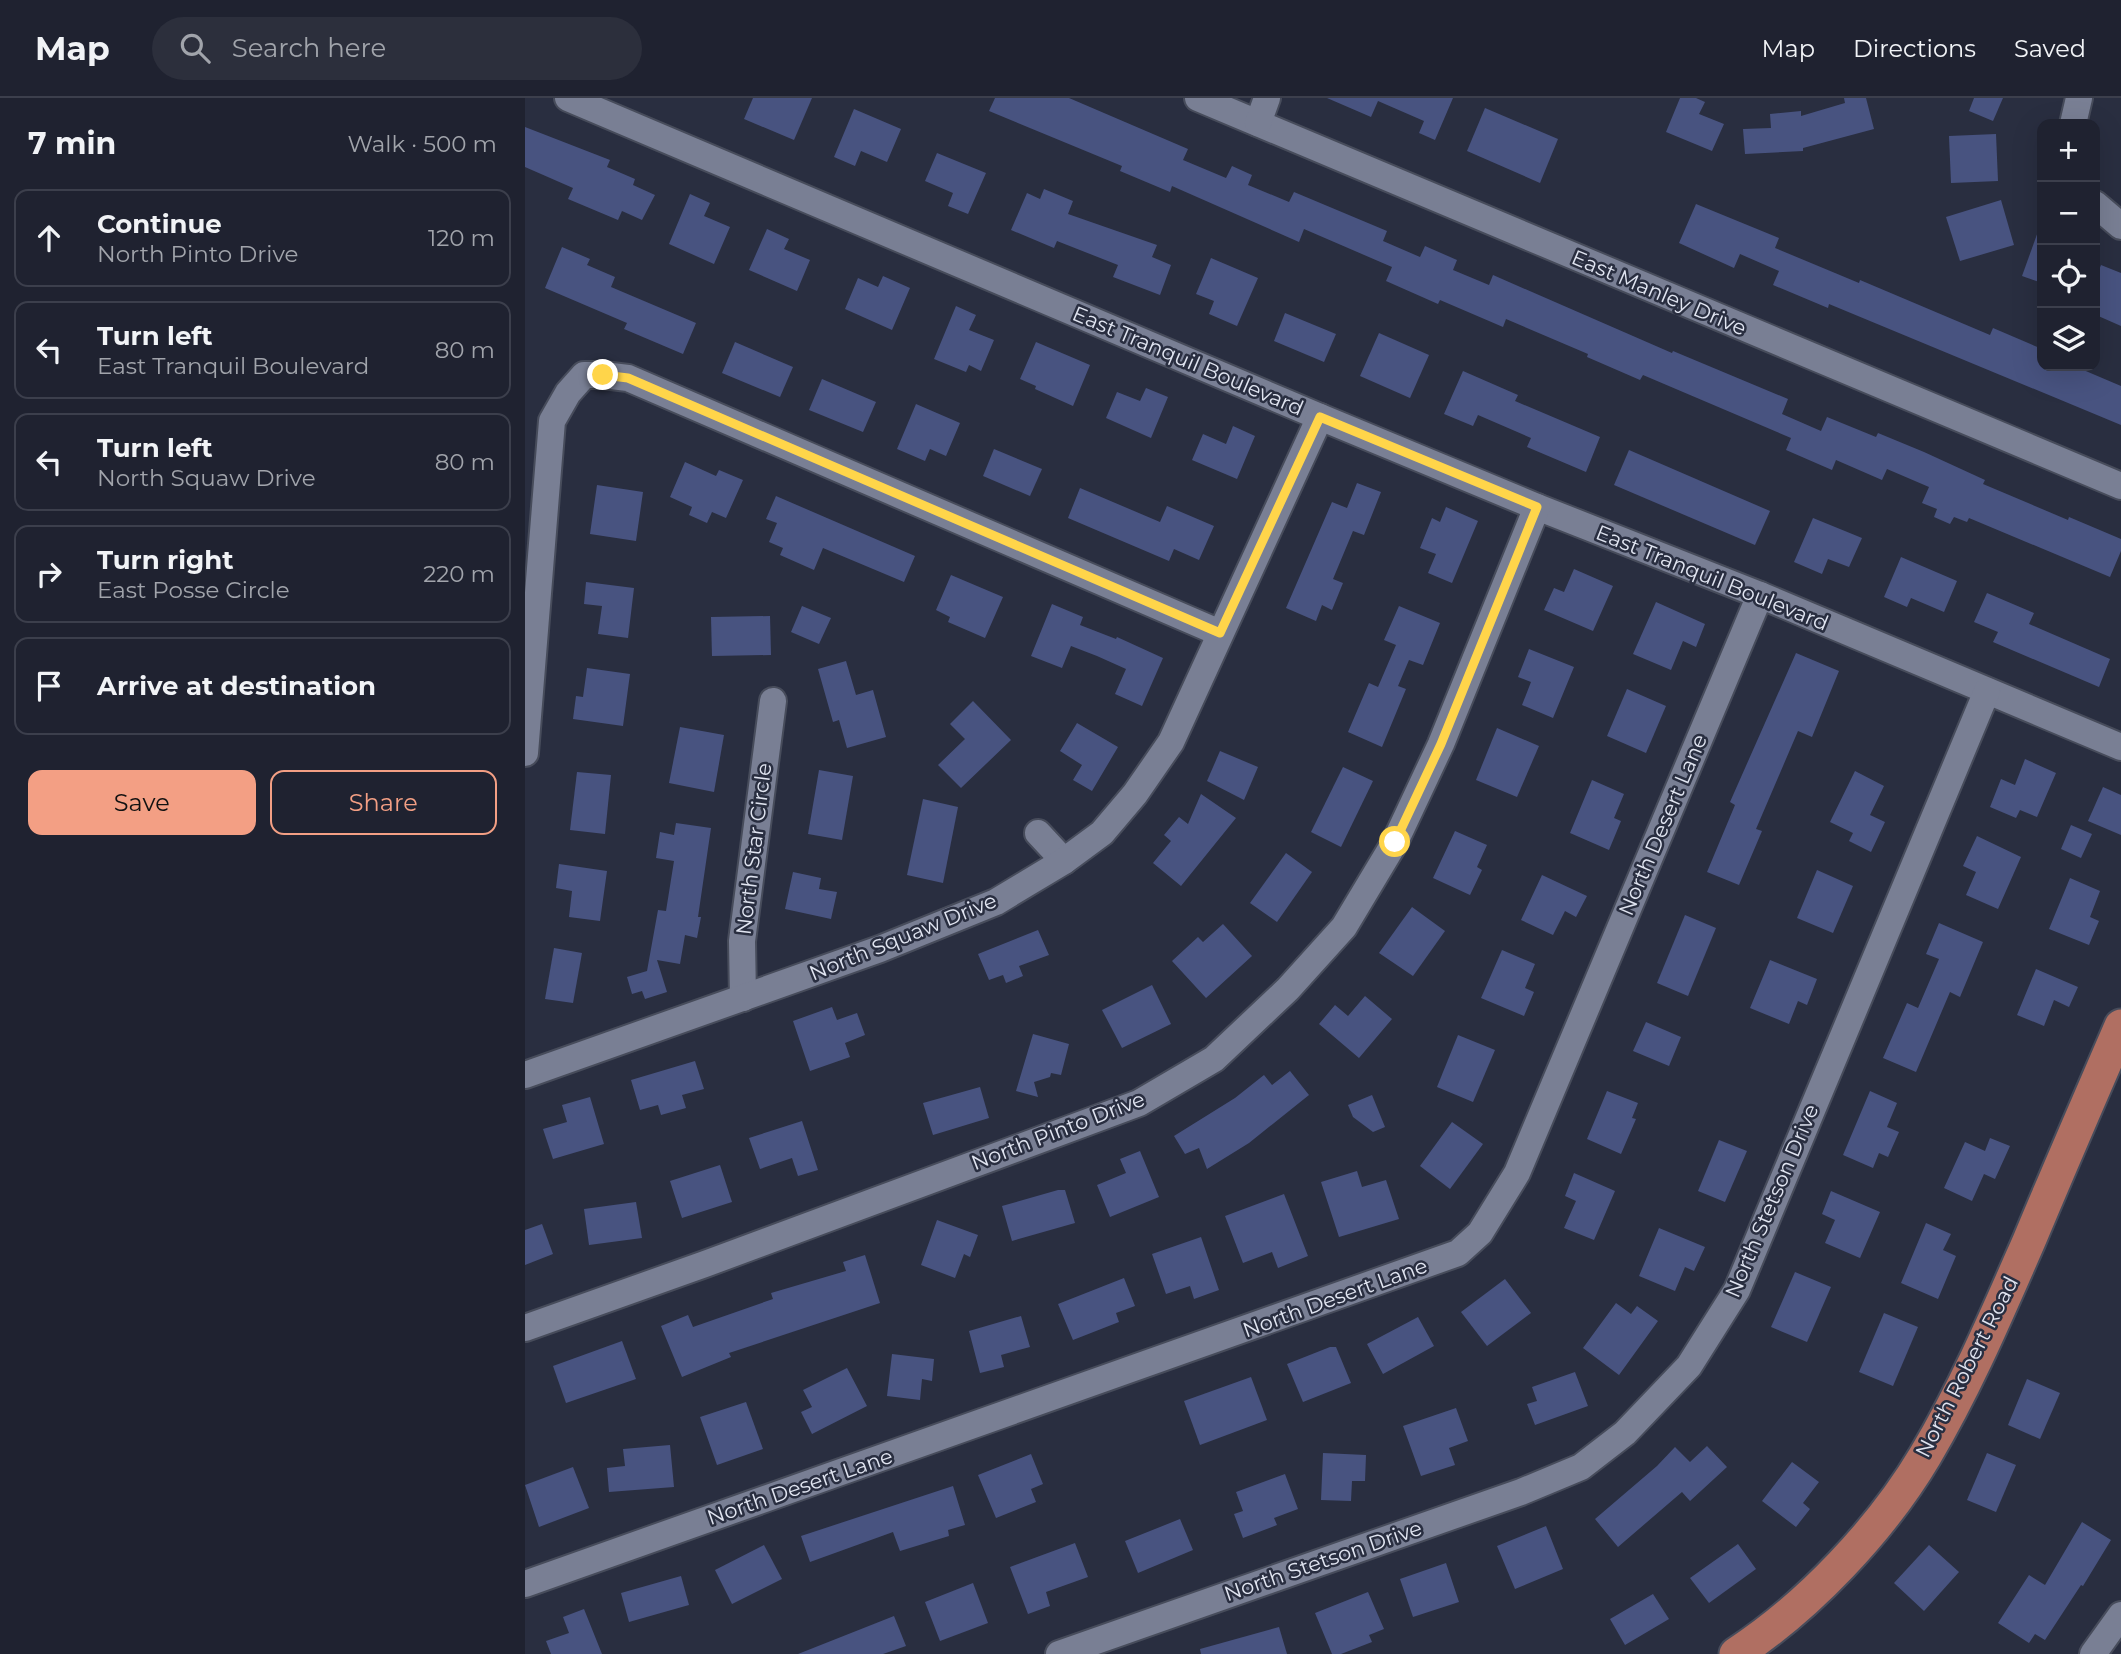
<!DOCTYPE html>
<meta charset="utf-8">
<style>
:root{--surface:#1f2230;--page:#2c2f3c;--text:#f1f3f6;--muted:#a1a4ab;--line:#3c3f4c;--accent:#f39f84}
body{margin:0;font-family:Montserrat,sans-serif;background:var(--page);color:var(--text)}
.controls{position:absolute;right:21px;top:21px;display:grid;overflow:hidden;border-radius:14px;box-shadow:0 7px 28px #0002}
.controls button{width:63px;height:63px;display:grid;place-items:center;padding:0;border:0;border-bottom:2px solid var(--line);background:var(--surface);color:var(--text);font:35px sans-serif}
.stop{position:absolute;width:21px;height:21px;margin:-16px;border:5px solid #ffd54a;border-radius:50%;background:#fff}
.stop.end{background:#ffd54a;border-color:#fff;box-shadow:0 2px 7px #0008}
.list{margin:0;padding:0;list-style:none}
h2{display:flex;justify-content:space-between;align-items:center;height:91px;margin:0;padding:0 28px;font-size:30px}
h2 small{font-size:23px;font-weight:400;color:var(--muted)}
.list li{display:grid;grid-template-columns:46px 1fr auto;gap:21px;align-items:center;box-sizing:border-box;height:98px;margin:0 14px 14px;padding:0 14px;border:2px solid var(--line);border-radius:14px}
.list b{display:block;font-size:26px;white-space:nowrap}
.list p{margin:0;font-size:23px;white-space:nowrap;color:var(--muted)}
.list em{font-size:23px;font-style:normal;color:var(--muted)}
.actions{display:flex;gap:14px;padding:21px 28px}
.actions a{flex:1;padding:16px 0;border:2px solid var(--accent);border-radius:14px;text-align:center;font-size:24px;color:var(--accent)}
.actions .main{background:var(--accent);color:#111}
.icon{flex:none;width:38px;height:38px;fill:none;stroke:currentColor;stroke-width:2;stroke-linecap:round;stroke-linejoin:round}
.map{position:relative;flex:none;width:1596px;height:1556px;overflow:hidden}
header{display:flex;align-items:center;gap:42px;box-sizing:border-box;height:98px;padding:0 35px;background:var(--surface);border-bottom:2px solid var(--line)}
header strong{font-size:33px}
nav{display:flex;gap:38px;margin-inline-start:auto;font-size:24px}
.search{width:490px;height:63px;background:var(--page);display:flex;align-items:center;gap:18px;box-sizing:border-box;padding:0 24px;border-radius:38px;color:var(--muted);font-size:26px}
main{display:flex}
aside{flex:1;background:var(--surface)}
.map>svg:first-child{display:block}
</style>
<header>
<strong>Map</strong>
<div class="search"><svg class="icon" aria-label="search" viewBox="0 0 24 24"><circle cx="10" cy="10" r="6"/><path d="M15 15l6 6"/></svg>Search here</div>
<nav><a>Map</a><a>Directions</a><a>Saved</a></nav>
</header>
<main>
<aside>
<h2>7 min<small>Walk · 500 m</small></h2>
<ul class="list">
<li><svg class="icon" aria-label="ahead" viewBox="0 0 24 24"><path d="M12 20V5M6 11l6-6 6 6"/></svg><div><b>Continue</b><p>North Pinto Drive</p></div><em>120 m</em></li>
<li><svg class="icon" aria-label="left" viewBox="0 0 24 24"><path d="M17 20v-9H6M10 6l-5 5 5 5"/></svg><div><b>Turn left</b><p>East Tranquil Boulevard</p></div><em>80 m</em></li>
<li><svg class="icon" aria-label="left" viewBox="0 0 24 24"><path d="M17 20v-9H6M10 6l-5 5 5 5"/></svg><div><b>Turn left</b><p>North Squaw Drive</p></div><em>80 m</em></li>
<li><svg class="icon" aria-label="right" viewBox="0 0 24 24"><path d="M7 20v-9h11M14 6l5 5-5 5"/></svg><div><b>Turn right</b><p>East Posse Circle</p></div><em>220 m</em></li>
<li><svg class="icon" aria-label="arrive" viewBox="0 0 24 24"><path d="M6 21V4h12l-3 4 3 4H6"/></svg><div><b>Arrive at destination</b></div></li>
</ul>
<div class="actions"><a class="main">Save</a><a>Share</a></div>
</aside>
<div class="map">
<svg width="1596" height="1556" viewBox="0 0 1596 1556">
<rect width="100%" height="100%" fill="#292e40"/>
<!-- building -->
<g fill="#485380">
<polygon points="228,0 287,0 269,42 219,21"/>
<polygon points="470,0 544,0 663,51 658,62 701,80 707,68 727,77 723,87 764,104 769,94 862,133 858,143 895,159 900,148 932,162 928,172 964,187 968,177 1147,255 1148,253 1263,301 1257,316 1296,333 1302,319 1351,339 1353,335 1399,354 1460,382 1458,386 1543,422 1544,419 1596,441 1596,453 1585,479 1444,420 1442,424 1429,419 1425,426 1409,419 1412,411 1397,405 1404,389 1362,371 1357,382 1311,362 1307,372 1261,352 1266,340 1118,277 1115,282 1062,259 1063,256 981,221 978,229 915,202 913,206 861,183 867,169 779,131 774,144 647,88 645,94 595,73 597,68 464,13"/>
<polygon points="802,0 928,0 910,42 894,35 899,23 853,3 846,19"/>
<polygon points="1155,0 1171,0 1180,4 1174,16 1199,26 1187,53 1141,34"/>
<polygon points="1319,0 1341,0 1349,31 1278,50 1278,53 1220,56 1218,31 1246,30 1245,16 1276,13 1276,18 1320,5"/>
<polygon points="1449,0 1478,0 1468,23 1444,13"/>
<polygon points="960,10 1033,41 1015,85 942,53"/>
<polygon points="329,11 376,31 362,64 336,53 330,68 309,59"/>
<polygon points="0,29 85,62 82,69 110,81 108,87 130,97 117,122 97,113 93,122 43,101 48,90 0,69"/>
<polygon points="1471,36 1473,83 1426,85 1424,38"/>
<polygon points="412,55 461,75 443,116 423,108 428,95 400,83"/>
<polygon points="519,91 548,103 543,116 632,147 627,159 646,167 635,197 588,179 593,167 532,143 529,150 486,132 502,95 515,101"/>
<polygon points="165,96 185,105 179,118 205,129 189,166 144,146"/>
<polygon points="1476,102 1489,147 1435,163 1421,119"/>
<polygon points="1171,106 1254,140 1250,150 1334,185 1335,182 1465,237 1468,230 1517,251 1517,268 1549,268 1596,288 1596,327 1304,206 1303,210 1248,187 1254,173 1215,156 1209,170 1154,145"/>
<polygon points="1515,128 1517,129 1517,185 1497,178"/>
<polygon points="242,131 264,141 259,151 285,162 272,193 224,172"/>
<polygon points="37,149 65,161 62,167 90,179 86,189 171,225 158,256 99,231 102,225 20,190"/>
<polygon points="686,160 733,180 712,228 684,216 689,203 671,196"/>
<polygon points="1576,167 1596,175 1596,228 1571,217 1575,206 1570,204 1570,182"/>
<polygon points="358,178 385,190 367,232 320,211 333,180 353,189"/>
<polygon points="431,208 451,217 444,232 469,242 456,273 444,267 441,274 409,261"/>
<polygon points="760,215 811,236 799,264 749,243"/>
<polygon points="854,235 904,257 885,300 835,278"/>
<polygon points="210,244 268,269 255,299 197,275"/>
<polygon points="511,244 565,267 548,308 510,291 511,288 495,281"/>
<polygon points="938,273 993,297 990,303 1075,339 1061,374 1002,349 1006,340 953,317 948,328 919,316"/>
<polygon points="297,281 351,304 338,334 284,312"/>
<polygon points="621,290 643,299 626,340 581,320 592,294 615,303"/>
<polygon points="391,306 435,325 421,358 405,351 400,363 372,351"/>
<polygon points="708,328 730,338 712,381 667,362 678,336 701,346"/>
<polygon points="469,351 517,371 505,398 458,378"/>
<polygon points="1104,352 1245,413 1230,447 1089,387"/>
<polygon points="160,364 191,378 194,372 218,382 201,420 187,414 182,425 164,417 167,409 145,399"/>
<polygon points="832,385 856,394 839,437 828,433 808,481 818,485 807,512 797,507 791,523 761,510 807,404 822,410"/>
<polygon points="72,387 118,394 111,443 65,436"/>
<polygon points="555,390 635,424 642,408 689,428 674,462 649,451 644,463 543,420"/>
<polygon points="251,398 390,458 379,484 298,450 289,472 255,457 258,450 244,444 252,425 241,421"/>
<polygon points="921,409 953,423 927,485 903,475 911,456 895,450 907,420 915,424"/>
<polygon points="1288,420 1337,440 1324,469 1303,461 1297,476 1269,464"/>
<polygon points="1376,459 1432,483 1419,514 1386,500 1382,509 1359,499"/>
<polygon points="1049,471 1088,488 1068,533 1019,512 1029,490 1039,494"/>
<polygon points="426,477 478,499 460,540 423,524 425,519 411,512"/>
<polygon points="61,484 109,490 103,540 73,536 77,508 59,506"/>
<polygon points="1462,495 1509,515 1504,526 1585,561 1574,589 1468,544 1473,534 1449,524"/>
<polygon points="1131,504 1180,526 1171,549 1158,543 1146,572 1108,556"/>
<polygon points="527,506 558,519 555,527 591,541 592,539 638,560 617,608 590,596 601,571 572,558 546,548 537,570 506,558"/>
<polygon points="277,508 306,520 294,546 266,534"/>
<polygon points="874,508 915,525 898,567 884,562 873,588 881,591 857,649 823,634 844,585 853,589 871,547 859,542"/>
<polygon points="245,518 246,557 187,558 186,519"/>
<polygon points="1004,551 1049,569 1028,620 997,607 1006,584 993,579"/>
<polygon points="1271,555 1314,573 1287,639 1273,633 1231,731 1237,733 1214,787 1182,774 1210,707 1205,704"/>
<polygon points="321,563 331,597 348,592 361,639 322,650 314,622 308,624 293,571"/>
<polygon points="62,570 105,576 98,628 48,621 51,598 58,599"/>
<polygon points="1102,591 1141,608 1121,655 1082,638"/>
<polygon points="448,603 486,642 436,690 413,667 440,641 425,626"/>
<polygon points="552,625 593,649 567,693 548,682 557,667 535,653"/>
<polygon points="155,629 199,637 189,694 144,685"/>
<polygon points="972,630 1014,648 992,699 951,682"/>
<polygon points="695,653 733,669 719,702 682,683"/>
<polygon points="1500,661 1531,675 1512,719 1495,712 1491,720 1465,709 1476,681 1490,687"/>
<polygon points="818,669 848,683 816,749 786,734"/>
<polygon points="294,672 328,678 317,742 283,736"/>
<polygon points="1330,673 1359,688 1345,717 1360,724 1346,754 1324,743 1328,735 1305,724"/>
<polygon points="52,674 86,677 80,736 45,732"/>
<polygon points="1067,682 1099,696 1089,720 1096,723 1084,752 1045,735"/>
<polygon points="1578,689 1596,697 1596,737 1563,723"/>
<polygon points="676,696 711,720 656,788 628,765 646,743 639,737 654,719 663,726"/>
<polygon points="398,701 433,709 418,785 382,777"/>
<polygon points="151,725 186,730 173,819 176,819 172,840 160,837 155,866 132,862 142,894 120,901 117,893 107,896 102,879 122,873 133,812 141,813 149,763 131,760 135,734 149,737"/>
<polygon points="1546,727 1567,736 1556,760 1536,751"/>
<polygon points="930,733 962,747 952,769 957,772 945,797 908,780"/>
<polygon points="1452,738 1496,759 1473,811 1441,797 1451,774 1438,768"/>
<polygon points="761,755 787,774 752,824 725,805"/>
<polygon points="34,766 82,773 75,823 44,819 47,793 31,790"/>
<polygon points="1292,772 1328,788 1308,835 1272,820"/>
<polygon points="268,774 296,780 294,791 312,794 306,821 260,811"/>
<polygon points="1017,777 1062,798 1051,819 1040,813 1028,837 996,822"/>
<polygon points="1545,780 1575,793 1565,819 1574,823 1564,847 1524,831"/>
<polygon points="887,809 920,833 888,878 854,855"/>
<polygon points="1160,817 1191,830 1163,898 1132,885"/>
<polygon points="1414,825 1458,844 1435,899 1425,894 1391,974 1358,960 1382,905 1393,910 1414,861 1401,856"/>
<polygon points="698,826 727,858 681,900 647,863 673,839 678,844"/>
<polygon points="513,832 524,857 494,868 498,878 481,885 478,877 464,882 453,856"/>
<polygon points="29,850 57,855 48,905 20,901"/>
<polygon points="977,852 1010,866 1000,890 1009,894 999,918 956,900"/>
<polygon points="1245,862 1292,881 1282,907 1273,903 1264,926 1225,910"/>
<polygon points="1511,871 1553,889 1544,909 1529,902 1519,928 1492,917"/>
<polygon points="627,887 646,926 597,950 577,912"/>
<polygon points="840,898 867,921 834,960 794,926 810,907 823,918"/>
<polygon points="307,909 312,922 332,915 340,937 320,945 325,959 285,973 268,923"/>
<polygon points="1121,924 1156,939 1144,968 1108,953"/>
<polygon points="508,936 544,946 536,977 526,975 525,979 509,984 513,999 491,993"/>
<polygon points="933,937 970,952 948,1004 912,989"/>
<polygon points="170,963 179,991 157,997 161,1010 136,1017 133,1007 115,1012 106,982"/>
<polygon points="765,973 784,997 724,1045 682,1071 674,1050 660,1056 649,1038 710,1000 739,977 747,987"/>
<polygon points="455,989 464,1020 408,1037 398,1005"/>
<polygon points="1082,993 1113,1005 1107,1020 1111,1021 1096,1056 1062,1041"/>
<polygon points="1345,993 1372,1005 1362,1029 1374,1034 1363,1059 1354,1055 1348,1070 1318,1057"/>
<polygon points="847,997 860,1029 848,1034 828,1019 823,1007"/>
<polygon points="65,999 79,1046 28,1061 18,1031 42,1024 37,1007"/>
<polygon points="277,1023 293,1072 273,1078 267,1060 235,1071 224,1040"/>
<polygon points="927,1024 958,1046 925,1091 895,1068"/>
<polygon points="1465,1040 1485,1048 1470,1081 1459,1076 1447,1103 1419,1090 1440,1044 1460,1053"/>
<polygon points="1194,1042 1222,1053 1200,1104 1173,1093"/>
<polygon points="615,1053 634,1099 585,1119 572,1087 601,1075 595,1061"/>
<polygon points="195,1067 207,1104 157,1120 145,1083"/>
<polygon points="832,1073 837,1089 861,1082 874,1121 814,1139 796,1084"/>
<polygon points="1049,1075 1090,1093 1069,1142 1039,1130 1051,1103 1040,1098"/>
<polygon points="533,1092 540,1092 550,1125 487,1143 477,1108"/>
<polygon points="1306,1093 1355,1114 1335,1160 1300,1145 1310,1122 1297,1116"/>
<polygon points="759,1096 783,1158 753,1170 747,1154 718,1165 700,1118"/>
<polygon points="111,1104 117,1140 64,1147 59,1111"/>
<polygon points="412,1122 453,1137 445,1159 439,1156 430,1180 396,1167"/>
<polygon points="1401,1125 1426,1136 1418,1152 1431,1158 1413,1201 1376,1185"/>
<polygon points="17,1126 28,1156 0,1167 0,1132"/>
<polygon points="1134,1130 1180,1149 1169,1173 1160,1169 1150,1193 1114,1178"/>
<polygon points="676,1139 694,1192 669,1201 665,1188 641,1196 627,1156"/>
<polygon points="340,1157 355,1205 204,1255 206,1259 157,1279 136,1228 163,1217 168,1229 248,1201 246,1195 321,1173 318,1164"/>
<polygon points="1270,1174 1306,1189 1282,1244 1246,1229"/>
<polygon points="599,1180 610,1208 591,1215 594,1224 548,1242 533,1206"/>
<polygon points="980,1181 1006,1215 962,1248 936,1214"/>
<polygon points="1091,1205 1106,1216 1112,1208 1133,1223 1094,1277 1058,1250"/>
<polygon points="1359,1215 1393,1229 1368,1288 1334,1274"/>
<polygon points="496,1218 505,1249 476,1257 479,1269 455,1275 444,1233"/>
<polygon points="893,1219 909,1248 858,1276 842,1246"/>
<polygon points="97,1243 111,1281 41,1305 28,1268"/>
<polygon points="805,1249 811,1249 826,1285 778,1304 762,1266"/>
<polygon points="367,1256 409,1261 407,1283 397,1281 395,1302 362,1298"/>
<polygon points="322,1270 342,1308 287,1336 276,1314 287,1309 278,1292"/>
<polygon points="1050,1274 1063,1308 1010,1327 1002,1306 1012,1303 1007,1289"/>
<polygon points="726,1279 742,1322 675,1347 659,1303"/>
<polygon points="1502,1281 1535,1295 1515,1341 1483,1327"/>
<polygon points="221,1304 238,1351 192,1367 175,1319"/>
<polygon points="931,1310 943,1343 924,1350 930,1367 896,1378 878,1328"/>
<polygon points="145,1347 149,1389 84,1394 82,1370 100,1368 98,1351"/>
<polygon points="1182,1348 1202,1369 1165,1403 1157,1394 1093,1449 1070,1421 1132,1368 1150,1349 1165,1364"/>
<polygon points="798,1355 841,1357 840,1383 827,1383 826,1403 796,1402"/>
<polygon points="1462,1355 1491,1367 1471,1414 1442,1402"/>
<polygon points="506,1356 518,1386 506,1391 511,1404 471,1420 453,1377"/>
<polygon points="1267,1364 1294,1384 1278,1405 1285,1411 1271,1429 1237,1403"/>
<polygon points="48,1369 64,1410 14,1429 0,1387"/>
<polygon points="760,1376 773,1411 749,1420 752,1427 718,1440 709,1416 718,1413 711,1394"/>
<polygon points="428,1388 440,1427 423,1432 424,1438 375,1453 368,1434 285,1464 276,1438"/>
<polygon points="655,1421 668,1452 613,1475 600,1443"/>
<polygon points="1557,1424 1586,1442 1558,1488 1556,1487 1520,1542 1510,1536 1504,1545 1473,1525 1504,1477 1520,1487"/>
<polygon points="1021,1428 1038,1471 990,1491 972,1448"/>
<polygon points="550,1445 563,1479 521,1494 525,1508 503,1516 485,1469"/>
<polygon points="1213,1446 1231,1471 1184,1505 1165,1480"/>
<polygon points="239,1447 257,1481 207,1506 190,1472"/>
<polygon points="1404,1447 1434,1474 1399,1513 1369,1485"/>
<polygon points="921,1465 934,1504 888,1519 875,1481"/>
<polygon points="156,1478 164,1507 104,1524 96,1495"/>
<polygon points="448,1485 463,1525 415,1543 400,1504"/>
<polygon points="843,1494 859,1531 844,1537 847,1544 816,1556 807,1556 790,1515"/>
<polygon points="1128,1496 1144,1521 1100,1547 1085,1521"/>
<polygon points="59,1511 77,1556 26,1556 21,1543 44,1535 38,1519"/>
<polygon points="369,1518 381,1548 358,1556 273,1556"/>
<polygon points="754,1529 762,1556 676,1556 675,1551"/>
</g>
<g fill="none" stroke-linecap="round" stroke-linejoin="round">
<!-- minor casing -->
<g stroke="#474c5b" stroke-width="30">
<g id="minor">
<polyline points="43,0 795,319 1012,409 1235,497 1596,649"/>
<polyline points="673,0 1596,388"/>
<polyline points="733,25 742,0"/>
<polyline points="1548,26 1554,0"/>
<polyline points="1570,106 1596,128"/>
<polyline points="0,655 27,323 43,295 59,277 78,277 103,280 695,535"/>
<polyline points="513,735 539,763"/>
<polyline points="218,900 217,843 248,603"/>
<polyline points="0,977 355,851 471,804 539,763 577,735 610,696 646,644 795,319"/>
<polyline points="0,1230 180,1166 614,1005 689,961 763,891 819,829 870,744 916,646 1012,409"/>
<polyline points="0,1486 933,1155 955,1135 992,1075 1235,497"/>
<polyline points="534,1556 996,1394 1056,1369 1100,1335 1164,1268 1212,1192 1462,593"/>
<polyline points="1568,1556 1596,1517"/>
</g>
</g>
<!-- major casing -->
<g stroke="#474c5b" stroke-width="37">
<path id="major" d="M1211,1556c72,-47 145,-124 189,-198 41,-69 72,-142 104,-215 30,-72 61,-143 92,-215"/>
</g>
<!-- minor -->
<use href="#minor" stroke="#797f94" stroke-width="26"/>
<!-- major -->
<use href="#major" stroke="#b06f62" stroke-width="33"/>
</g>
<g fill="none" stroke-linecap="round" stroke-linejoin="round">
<!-- route -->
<polyline stroke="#ffd54a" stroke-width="9" points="78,277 103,280 695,535 795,319 1012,409 916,646 870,744"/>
</g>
<g text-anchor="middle" stroke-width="5" stroke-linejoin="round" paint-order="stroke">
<!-- street labels -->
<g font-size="21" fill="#e1e5f1" stroke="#292e40">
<text transform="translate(1134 195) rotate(23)" y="7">East Manley Drive</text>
<text transform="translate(663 263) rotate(23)" y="7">East Tranquil Boulevard</text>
<text transform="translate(1187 480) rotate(22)" y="7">East Tranquil Boulevard</text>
<text transform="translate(1138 727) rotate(-67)" y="7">North Desert Lane</text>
<text transform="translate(229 751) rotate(-83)" y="7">North Star Circle</text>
<text transform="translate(378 839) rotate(-22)" y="7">North Squaw Drive</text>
<text transform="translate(533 1033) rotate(-21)" y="7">North Pinto Drive</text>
<text transform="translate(1247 1103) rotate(-67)" y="7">North Stetson Drive</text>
<text transform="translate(810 1200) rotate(-20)" y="7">North Desert Lane</text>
<text transform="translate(1442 1269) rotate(-63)" y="7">North Robert Road</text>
<text transform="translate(275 1389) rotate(-19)" y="7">North Desert Lane</text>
<text transform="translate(798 1463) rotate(-19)" y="7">North Stetson Drive</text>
</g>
</g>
</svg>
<div class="controls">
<button>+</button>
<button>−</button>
<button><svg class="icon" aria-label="locate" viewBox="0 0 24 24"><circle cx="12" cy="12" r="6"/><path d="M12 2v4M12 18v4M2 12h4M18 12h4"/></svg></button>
<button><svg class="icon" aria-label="layers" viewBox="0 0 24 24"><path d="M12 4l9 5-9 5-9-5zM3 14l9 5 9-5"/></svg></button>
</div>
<div class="stop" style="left:870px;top:744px"></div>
<div class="stop end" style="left:78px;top:277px"></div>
</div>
</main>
